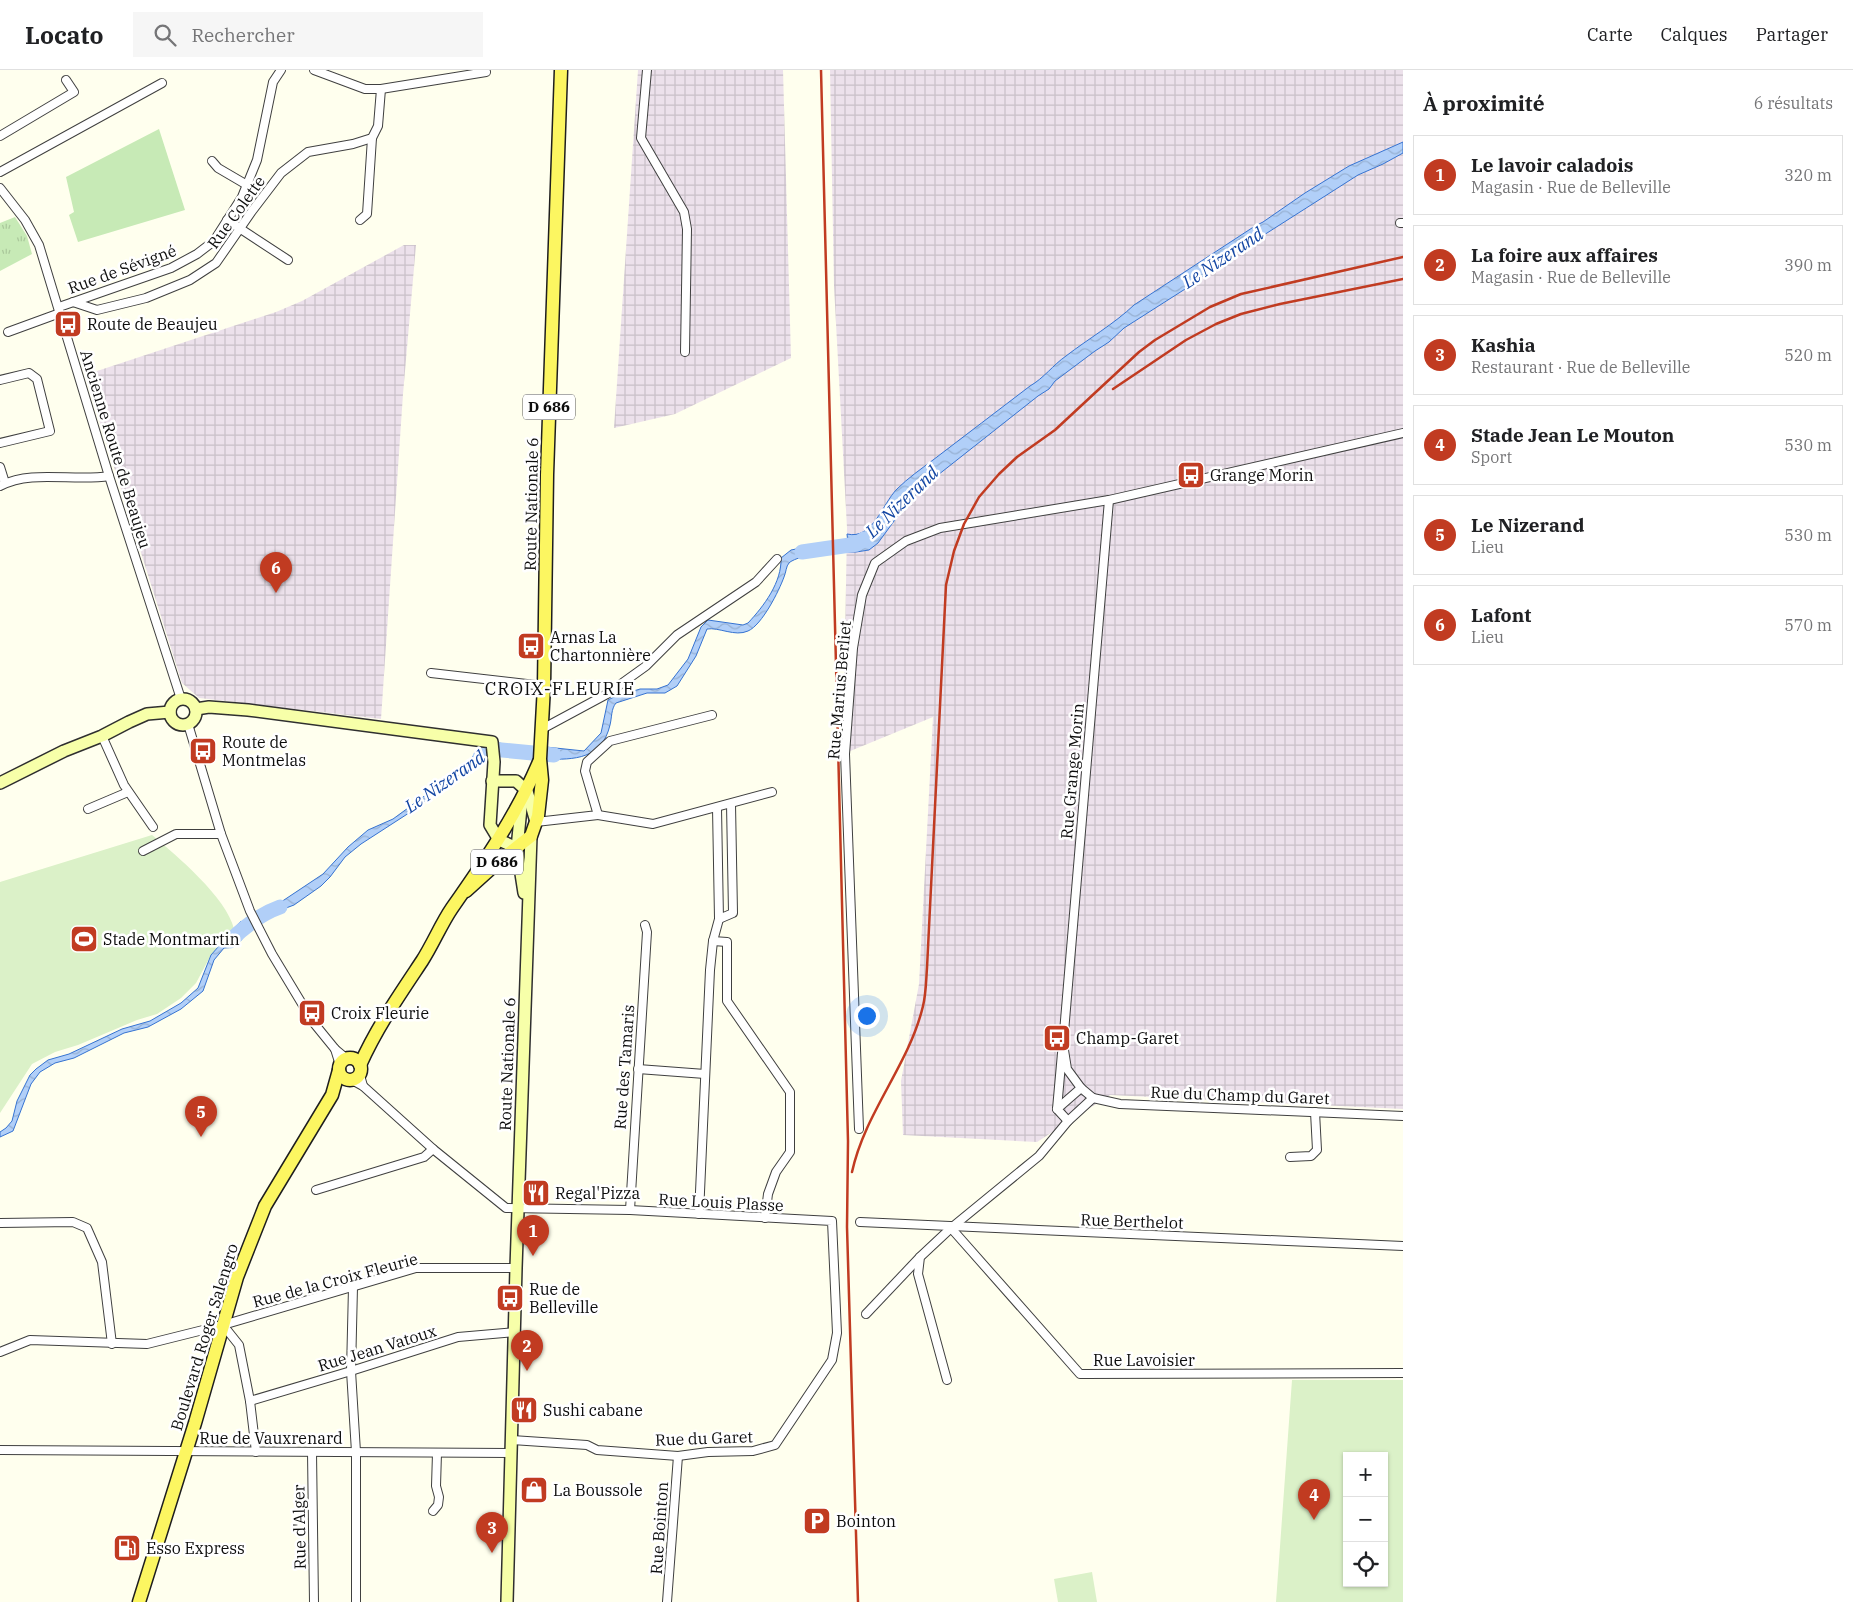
<!DOCTYPE html>
<html lang="fr">
<meta charset="utf-8">
<style>
:root{--surface:#fff;--page:#f6f6f6;--text:#202124;--muted:#757577;--line:#e0e0e0;--accent:#c13b21}
body{margin:0;font-family:"IBM Plex Serif",serif;background:var(--page);color:var(--text)}
.controls{position:absolute;right:15px;bottom:15px;display:grid;overflow:hidden;border-radius:0px;box-shadow:0 1px 4px #0004}
.controls button{width:45px;height:45px;display:grid;place-items:center;padding:0;border:0;border-bottom:1px solid var(--line);background:var(--surface);color:var(--text);font:25px sans-serif}
.you{position:absolute;left:866px;top:945px;width:18px;height:18px;margin:-12px;border:4px solid #fff;border-radius:50%;background:#1a73e8;box-shadow:0 0 0 8px #1a73e833}
.badge{display:grid;place-items:center;width:32px;height:32px;border-radius:50%;background:var(--accent);color:#fff;font-size:16px;font-weight:700}
.pin{position:absolute;translate:-50% -41px;filter:drop-shadow(0 1px 2px #0008)}
.pin::after{content:'';position:absolute;top:26px;width:18px;height:15px;background:inherit;clip-path:polygon(0 0,100% 0,50% 100%)}
.list{margin:0;padding:0;list-style:none}
h2{display:flex;justify-content:space-between;align-items:center;height:65px;margin:0;padding:0 20px;font-size:21px}
h2 small{font-size:16px;font-weight:400;color:var(--muted)}
.list li{display:grid;grid-template-columns:32px 1fr auto;gap:15px;align-items:center;box-sizing:border-box;height:80px;margin:0 10px 10px;padding:0 10px;border:1px solid var(--line);border-radius:0px}
.list b{display:block;font-size:19px;white-space:nowrap}
.list p{margin:0;font-size:16px;white-space:nowrap;color:var(--muted)}
.list em{font-size:16px;font-style:normal;color:var(--muted)}
.icon{flex:none;width:28px;height:28px;fill:none;stroke:currentColor;stroke-width:2;stroke-linecap:round;stroke-linejoin:round}
.map{position:relative;flex:none;width:1403px;height:1532px;overflow:hidden}
header{display:flex;align-items:center;gap:30px;box-sizing:border-box;height:70px;padding:0 25px;background:var(--surface);border-bottom:1px solid var(--line)}
header strong{font-size:24px}
nav{display:flex;gap:28px;margin-inline-start:auto;font-size:18px}
.search{width:350px;height:45px;background:var(--page);display:flex;align-items:center;gap:12px;box-sizing:border-box;padding:0 18px;border-radius:0px;color:var(--muted);font-size:19px}
main{display:flex}
aside{flex:1;background:var(--surface)}
.map>svg:first-child{display:block}
</style>
<header>
<strong>Locato</strong>
<div class="search"><svg class="icon" aria-label="search" viewBox="0 0 24 24"><circle cx="10" cy="10" r="6"/><path d="M15 15l6 6"/></svg>Rechercher</div>
<nav><a>Carte</a><a>Calques</a><a>Partager</a></nav>
</header>
<main>
<div class="map">
<svg width="1403" height="1532" viewBox="0 0 1403 1532">
<defs>
<pattern id="industrial-grid" width="8" height="8" patternUnits="userSpaceOnUse" patternTransform="scale(1.25)"><rect width="8" height="8" fill="#ece1eb"/><path d="M0 4h8M4 0v8" fill="none" stroke="#c9c0c8"/></pattern>
<pattern id="park-tufts" width="24" height="20" patternUnits="userSpaceOnUse" patternTransform="scale(1.25)"><rect width="24" height="20" fill="#c7eab6"/><path d="M3 7l-1-3M5 7V3M7 7l1-3M15 17l-1-3M17 17v-4M19 17l1-3" fill="none" stroke="#aac89b"/></pattern>
<pattern id="water-waves" width="16" height="10" patternUnits="userSpaceOnUse" patternTransform="scale(1.25)"><rect width="16" height="10" fill="#b1cff8"/><path d="M0 5q4-4 8 0t8 0" fill="none" stroke="#97b1d3"/></pattern>
</defs>
<rect width="100%" height="100%" fill="#ffe"/>
<!-- industrial -->
<g fill="url(#industrial-grid)">
<polygon points="638,0 783,0 791,288 675,344 614,358"/>
<polygon points="830,0 1403,0 1403,1039 1110,1025 1037,1072 903,1065 901,1011 919,914 933,647 843,684 847,458 834,216"/>
<polygon points="404,175 416,175 403,324 381,649 199,628 182,613 85,305 276,242 302,231"/>
</g>
<!-- grass -->
<polygon fill="#c7eab6" points="159,59 185,140 78,172 69,145 74,142 66,107"/>
<!-- park -->
<polygon fill="url(#park-tufts)" points="15,147 27,166 32,184 0,201 0,153"/>
<!-- pitch -->
<g fill="#dbf1c8" fill-rule="evenodd">
<path d="M152,765c24,20 75,63 82,94l-23,26 -15,28 -15,15 -24,16 -20,6 -59,25 -23,7 -23,12 -32,49v-231z"/>
<path d="M1292,1310h111v222h-127zM1347,1386h37v127h-37z"/>
<polygon points="1092,1502 1097,1532 1058,1532 1054,1509"/>
</g>
<!-- water -->
<g fill="url(#water-waves)" stroke="#3673d1">
<path d="M1403,72v11l-20,11 -25,11 -138,88 -27,21 -69,44 -15,14 -14,9 -40,30 -6,8 -11,7 -114,90 -19,20 -27,37 -9,7 -13,2h-13l5,-9 -1,-9c26,6 35,-30 50,-45 11,-11 24,-20 36,-29 32,-25 65,-49 97,-74 14,-8 23,-21 36,-30 22,-17 48,-32 68,-51l121,-79 8,-4 42,-29 44,-27z"/>
<path d="M821,476v4c-6,3 -29,9 -32,13 -3,3 -3,10 -5,14 -5,14 -22,48 -36,54 -13,6 -29,-4 -41,-2l-11,27 -19,30 -12,7h-18l-31,10c-5,6 -4,14 -6,22 -8,34 -35,35 -65,34l1,-12 38,4 17,-18 7,-33 6,-3 26,-8h17l11,-4 20,-26 13,-32 7,-7 35,5 5,-2c16,-17 34,-41 33,-65l10,-8 5,-1z"/>
<polygon points="499,673 527,678 527,687 510,684 499,685"/>
<polygon points="487,679 487,686 484,686 412,741 361,774 345,787 330,807 321,816 294,835 262,847 260,842 275,836 323,804 348,777 368,760 393,749 449,708 450,704 480,681"/>
<path d="M241,851l6,11c-7,10 -10,16 -23,16l-10,12 -11,31 -22,18 -33,18 -24,6 -50,25 -19,5 -15,9 -9,12 -18,47 -13,6v-5l6,-4 6,-7 5,-20 13,-26 6,-6 12,-9 21,-6 53,-25 28,-8 31,-18 17,-15 13,-33z"/>
</g>
<g fill="none" stroke-linecap="round" stroke-linejoin="round">
<!-- river -->
<g stroke="#b1cff8" stroke-width="15">
<polyline points="802,482 857,474 864,469"/>
<polyline points="480,687 491,679 554,685"/>
<path d="M230,871c15,-15 30,-27 50,-34"/>
</g>
<!-- street casing -->
<g stroke="#404040" stroke-width="10">
<g id="street">
<polyline points="314,0 365,19 381,19 486,2"/>
<polyline points="647,0 641,68 684,142 687,159 685,282"/>
<polyline points="0,66 74,22 66,10"/>
<polyline points="212,91 218,98 247,115"/>
<polyline points="0,102 162,13"/>
<polyline points="0,118 25,150 39,175 109,406 181,629"/>
<polyline points="227,150 288,190"/>
<polyline points="360,150 367,144 372,68"/>
<polyline points="1400,153 1403,153"/>
<polyline points="73,232 97,240 146,228 190,210 216,193 252,141 281,103 308,82 353,74 372,68 378,56 381,19"/>
<polyline points="59,237 171,198 197,184 214,171 242,127 257,90 273,12 281,0"/>
<polyline points="8,262 60,243"/>
<polyline points="0,310 29,303 37,309 50,361 0,373"/>
<polyline points="0,397 5,413"/>
<path d="M0,416c32,-17 74,-4 109,-10"/>
<polyline points="1109,430 1063,974 1067,999 1081,1018 1093,1028 1120,1034 1403,1046"/>
<polyline points="431,603 544,616"/>
<polyline points="188,654 221,764 250,841 272,884 313,952 335,979 347,989"/>
<polyline points="542,659 607,624 646,596 677,565 756,512 777,489"/>
<polyline points="102,666 124,715 153,757"/>
<polyline points="717,738 719,849 733,843 731,734"/>
<polyline points="88,739 128,722"/>
<polyline points="598,745 653,754 772,722"/>
<polyline points="536,752 598,745 585,701 587,692 610,671 712,645"/>
<polyline points="143,781 176,764 221,764"/>
<polyline points="713,871 727,872 727,931 790,1022 790,1082 776,1102 768,1124 765,1148"/>
<polyline points="335,979 340,995"/>
<polyline points="638,999 705,1004"/>
<polyline points="360,1005 363,1016"/>
<polyline points="352,1010 363,1016 433,1079 506,1138 630,1140 832,1151 837,1263 832,1290 775,1375 753,1381 708,1382 678,1386 597,1380 587,1375 512,1370"/>
<polyline points="1057,1039 1062,983"/>
<polyline points="1068,1051 1057,1039 1081,1018"/>
<polyline points="859,1059 845,684 853,578 862,525 875,493 906,471 940,458 1109,430 1403,363"/>
<polyline points="1290,1087 1311,1086 1317,1080 1315,1042"/>
<polyline points="316,1120 424,1087 433,1079"/>
<polyline points="630,1140 647,862 645,855"/>
<polyline points="699,1144 710,900 713,871 719,849"/>
<polyline points="860,1152 1403,1176"/>
<polyline points="0,1153 73,1152 87,1158 102,1192 112,1274"/>
<polyline points="951,1158 1080,1304 1403,1303"/>
<polyline points="353,1217 351,1301 356,1382 356,1532"/>
<polyline points="866,1244 920,1187"/>
<polyline points="223,1255 239,1275 250,1331 256,1382"/>
<polyline points="0,1282 30,1270 147,1274 223,1255 416,1198 516,1198"/>
<polyline points="947,1310 918,1204 920,1187 951,1158 1039,1086 1068,1051 1093,1028"/>
<polyline points="250,1331 351,1301 458,1267 515,1262"/>
<polyline points="0,1380 512,1383"/>
<polyline points="312,1382 314,1532"/>
<polyline points="433,1441 438,1435 439,1427 436,1416 437,1383"/>
<polyline points="667,1532 678,1386"/>
</g>
</g>
<!-- secondary casing -->
<g stroke="#2f2f2f" stroke-width="14">
<g id="secondary">
<circle cx="183" cy="642" r="13"/>
<polyline points="196,639 209,637 248,640 492,672 494,692 490,755 499,770 517,778"/>
<polyline points="492,711 516,711 527,721 536,752"/>
<polyline points="0,713 64,681 102,666 129,652 147,644 170,642"/>
<polyline points="522,728 517,778 524,823"/>
<polyline points="507,1532 516,1198 531,766"/>
</g>
</g>
<!-- primary casing -->
<g stroke="#1e1e1e" stroke-width="15">
<g id="primary">
<polyline points="466,821 497,793 531,766 538,746 542,710 540,689 544,616 547,405 561,0"/>
<circle cx="350" cy="999" r="11"/>
<path d="M360,995c17,-38 40,-71 62,-104 11,-17 19,-37 30,-53 33,-47 65,-94 87,-146"/>
<polyline points="139,1532 195,1353 237,1207 265,1136 332,1025 339,1000"/>
</g>
</g>
<!-- street -->
<use href="#street" stroke="#fff" stroke-width="8"/>
<!-- secondary -->
<use href="#secondary" stroke="#f7ffa9" stroke-width="11"/>
<!-- primary -->
<use href="#primary" stroke="#fcf661" stroke-width="12"/>
<!-- rail -->
<g stroke="#c13b21" stroke-width="2.5">
<polyline points="821,0 848,1071 847,1157 858,1532"/>
<polyline points="1113,319 1186,270 1216,254 1241,244 1280,234 1403,209"/>
<path d="M852,1102c13,-60 57,-107 71,-166 3,-12 3,-25 4,-38l19,-383 8,-34 10,-27 15,-27 20,-23 18,-17 38,-27 84,-78 16,-12 55,-33 31,-13 162,-37"/>
</g>
</g>
<!-- icons -->
<defs>
<g id="bus-square" transform="scale(1.4375)"><rect x="-9" y="-9" width="18" height="18" rx="4" fill="#c13b21" stroke="#fff"/><path d="M-5-6H5V4H4V6H2V4H-2V6H-4V4H-5ZM-3.5-4V0h7V-4ZM-3.5 1.2v1.5H-2V1.2ZM2 1.2v1.5H3.5V1.2Z" fill="#fff"/></g>
<g id="stadium-square" transform="scale(1.4375)"><rect x="-9" y="-9" width="18" height="18" rx="4" fill="#c13b21" stroke="#fff"/><path d="M0-5a6.5 5 0 1 0 0 10a6.5 5 0 1 0 0-10ZM-3.5-1.8h7v3.6h-7Z" fill="#fff"/></g>
<g id="restaurant-square" transform="scale(1.4375)"><rect x="-9" y="-9" width="18" height="18" rx="4" fill="#c13b21" stroke="#fff"/><path d="M-5-6h1v4h1v-4h1v4h1v-4h1v5L-1.5 .5V6h-2V.5L-5-1ZM5-6V6H3V1.5H1.5Q1.5-4 5-6Z" fill="#fff"/></g>
<g id="shop-square" transform="scale(1.4375)"><rect x="-9" y="-9" width="18" height="18" rx="4" fill="#c13b21" stroke="#fff"/><path d="M-5-2.5h2.3a2.7 3.5 0 0 1 5.4 0H5L5.5 6h-11ZM-1.5-2.5h3a1.5 2.3 0 0 0-3 0Z" fill="#fff"/></g>
<g id="parking-square" transform="scale(1.4375)"><rect x="-9" y="-9" width="18" height="18" rx="4" fill="#c13b21" stroke="#fff"/><path d="M-3.5-5.5H1a3.5 3.5 0 0 1 0 7H-1V5.5H-3.5ZM-1-3.4V-.6H.8a1.4 1.4 0 0 0 0-2.8Z" fill="#fff"/></g>
<g id="fuel-square" transform="scale(1.4375)"><rect x="-9" y="-9" width="18" height="18" rx="4" fill="#c13b21" stroke="#fff"/><path d="M-5.5-6h7V0h2V4h1.3V-2.5L3-4.5l.8-.8L6-3V5H2.5V1h-1V6h-7ZM-4.2-4.7v3.2H.2V-4.7Z" fill="#fff"/></g>
</defs>
<g fill-rule="evenodd">
<use href="#bus-square" x="68" y="254"/>
<use href="#bus-square" x="1191" y="405"/>
<use href="#bus-square" x="531" y="576"/>
<use href="#bus-square" x="203" y="681"/>
<use href="#stadium-square" x="84" y="869"/>
<use href="#bus-square" x="312" y="943"/>
<use href="#bus-square" x="1057" y="968"/>
<use href="#restaurant-square" x="536" y="1123"/>
<use href="#bus-square" x="510" y="1228"/>
<use href="#restaurant-square" x="524" y="1340"/>
<use href="#shop-square" x="534" y="1420"/>
<use href="#parking-square" x="817" y="1451"/>
<use href="#fuel-square" x="127" y="1478"/>
</g>
<g text-anchor="middle" stroke-width="5" stroke-linejoin="round" paint-order="stroke">
<!-- shield labels -->
<g fill="#fff" stroke="#565656" stroke-width="1">
<rect x="523" y="324.5" width="52" height="25" rx="4"/>
<rect x="471" y="779.5" width="52" height="25" rx="4"/>
</g>
<g font-size="15" font-weight="bold" fill="#0d0d0d">
<text x="549" y="342">D 686</text>
<text x="497" y="797">D 686</text>
</g>
<!-- street labels -->
<g font-size="16" fill="#0d0d0d" stroke="#fff">
<text transform="translate(236 142) rotate(-54)" y="6">Rue Colette</text>
<text transform="translate(122 199) rotate(-20)" y="6">Rue de Sévigné</text>
<text transform="translate(116 379) rotate(73)" y="6">Ancienne Route de Beaujeu</text>
<text transform="translate(531 434) rotate(-89)" y="6">Route Nationale 6</text>
<text transform="translate(839 620) rotate(-85)" y="6">Rue Marius Berliet</text>
<text transform="translate(1072 701) rotate(-85)" y="6">Rue Grange Morin</text>
<text transform="translate(507 994) rotate(-88)" y="6">Route Nationale 6</text>
<text transform="translate(624 997) rotate(-86)" y="6">Rue des Tamaris</text>
<text transform="translate(1240 1025) rotate(2)" y="6">Rue du Champ du Garet</text>
<text transform="translate(721 1132) rotate(3)" y="6">Rue Louis Plasse</text>
<text transform="translate(1132 1151) rotate(2)" y="6">Rue Berthelot</text>
<text transform="translate(335 1210) rotate(-15)" y="6">Rue de la Croix Fleurie</text>
<text transform="translate(204 1267) rotate(-73)" y="6">Boulevard Roger Salengro</text>
<text transform="translate(377 1278) rotate(-17)" y="6">Rue Jean Vatoux</text>
<text x="1144" y="1296">Rue Lavoisier</text>
<text x="271" y="1374">Rue de Vauxrenard</text>
<text transform="translate(704 1368) rotate(-2)" y="6">Rue du Garet</text>
<text transform="translate(299 1457) rotate(-91)" y="6">Rue d'Alger</text>
<text transform="translate(659 1458) rotate(-86)" y="6">Rue Bointon</text>
</g>
<!-- poi labels -->
<g font-size="16" fill="#0d0d0d" stroke="#fff" text-anchor="start">
<text x="87" y="260">Route de Beaujeu</text>
<text x="1210" y="411">Grange Morin</text>
<text x="550" y="573">Arnas La<tspan x="550" dy="18">Chartonnière</tspan></text>
<text x="222" y="678">Route de<tspan x="222" dy="18">Montmelas</tspan></text>
<text x="103" y="875">Stade Montmartin</text>
<text x="331" y="949">Croix Fleurie</text>
<text x="1076" y="974">Champ-Garet</text>
<text x="555" y="1129">Regal'Pizza</text>
<text x="529" y="1225">Rue de<tspan x="529" dy="18">Belleville</tspan></text>
<text x="543" y="1346">Sushi cabane</text>
<text x="553" y="1426">La Boussole</text>
<text x="836" y="1457">Bointon</text>
<text x="146" y="1484">Esso Express</text>
</g>
<!-- water labels -->
<g font-size="18" font-style="italic" fill="#1346a3" stroke="#fff">
<text transform="translate(1223 188) rotate(-34)" y="6">Le Nizerand</text>
<text transform="translate(902 432) rotate(-44)" y="6">Le Nizerand</text>
<text transform="translate(445 712) rotate(-35)" y="6">Le Nizerand</text>
</g>
<!-- neighbourhood labels -->
<g font-size="18" letter-spacing="1" fill="#0d0d0d" stroke="#fff">
<text x="560" y="625">CROIX-FLEURIE</text>
</g>
</g>
</svg>
<div class="controls">
<button>+</button>
<button>−</button>
<button><svg class="icon" aria-label="locate" viewBox="0 0 24 24"><circle cx="12" cy="12" r="6"/><path d="M12 2v4M12 18v4M2 12h4M18 12h4"/></svg></button>
</div>
<div class="you"></div>
<div class="pin badge" style="left:533px;top:1186px">1</div>
<div class="pin badge" style="left:527px;top:1301px">2</div>
<div class="pin badge" style="left:492px;top:1483px">3</div>
<div class="pin badge" style="left:1314px;top:1450px">4</div>
<div class="pin badge" style="left:201px;top:1067px">5</div>
<div class="pin badge" style="left:276px;top:523px">6</div>
</div>
<aside>
<h2>À proximité<small>6 résultats</small></h2>
<ul class="list">
<li><span class="badge">1</span><div><b>Le lavoir caladois</b><p>Magasin · Rue de Belleville</p></div><em>320 m</em></li>
<li><span class="badge">2</span><div><b>La foire aux affaires</b><p>Magasin · Rue de Belleville</p></div><em>390 m</em></li>
<li><span class="badge">3</span><div><b>Kashia</b><p>Restaurant · Rue de Belleville</p></div><em>520 m</em></li>
<li><span class="badge">4</span><div><b>Stade Jean Le Mouton</b><p>Sport</p></div><em>530 m</em></li>
<li><span class="badge">5</span><div><b>Le Nizerand</b><p>Lieu</p></div><em>530 m</em></li>
<li><span class="badge">6</span><div><b>Lafont</b><p>Lieu</p></div><em>570 m</em></li>
</ul>
</aside>
</main>
